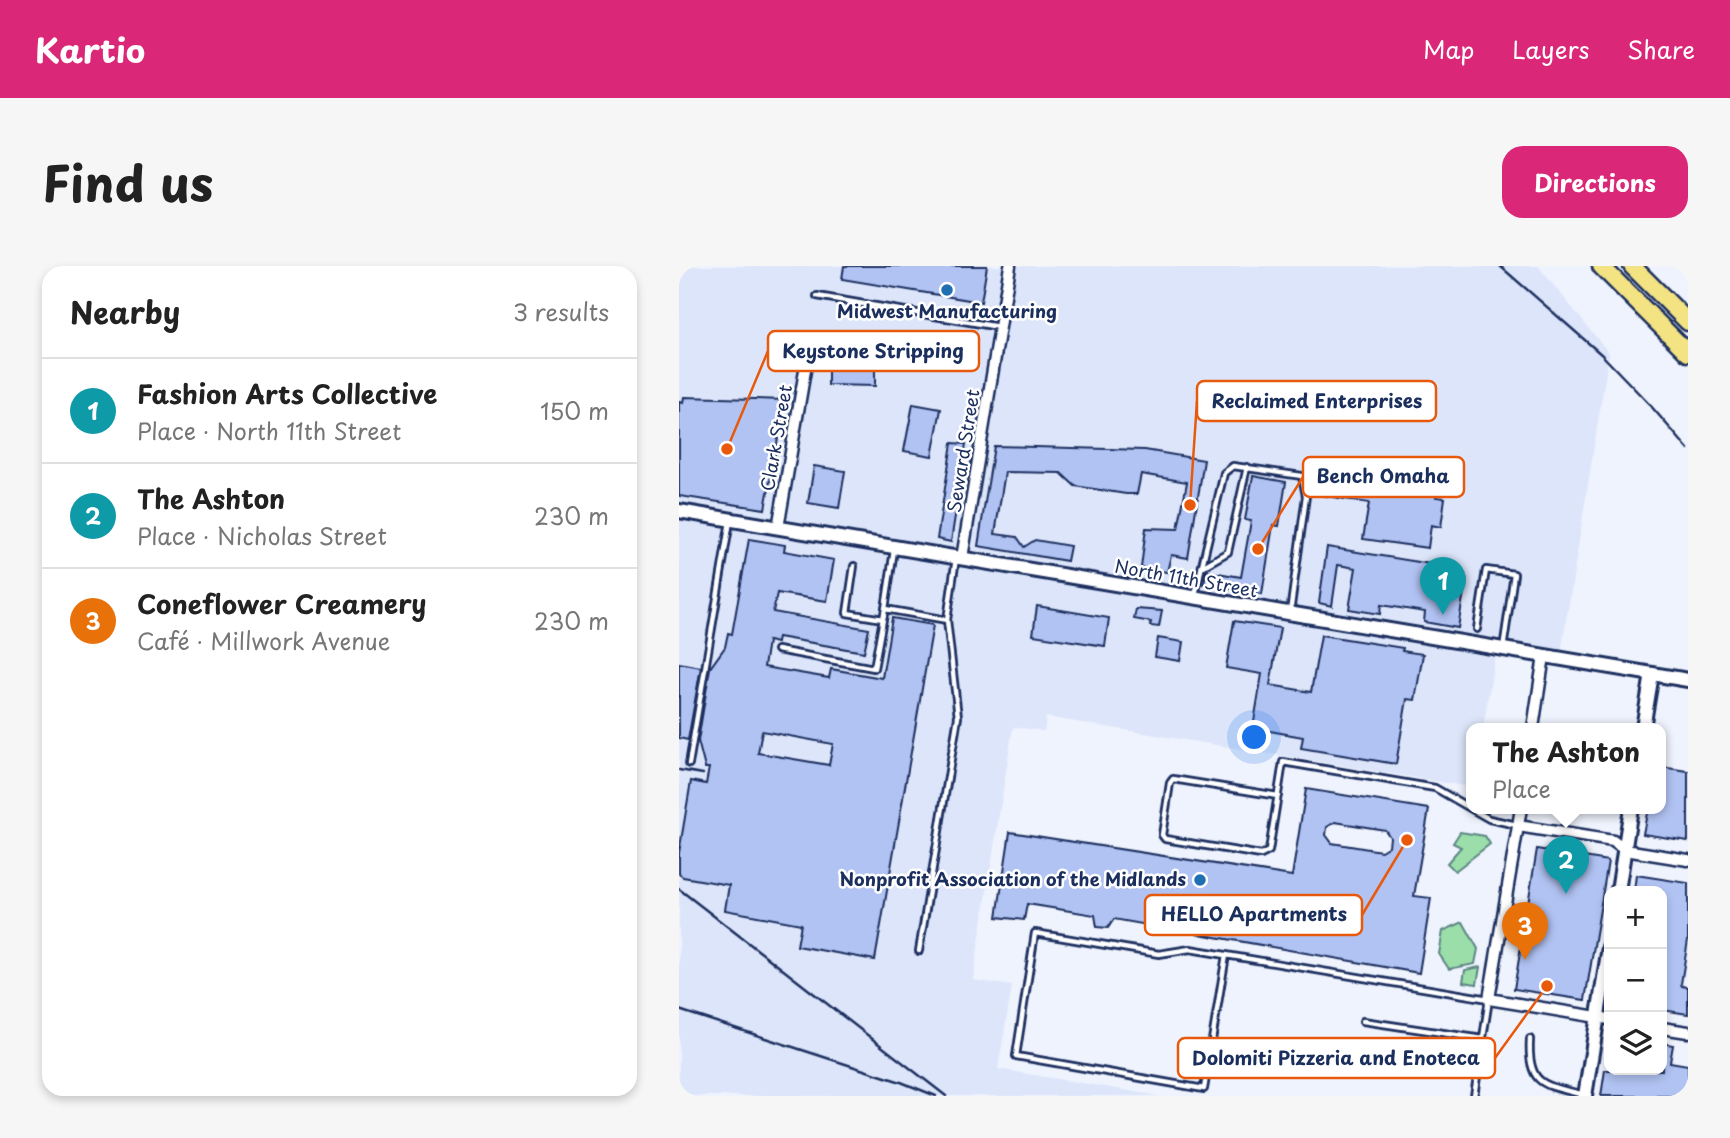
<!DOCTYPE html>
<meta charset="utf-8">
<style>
:root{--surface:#fff;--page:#f6f6f6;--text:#222;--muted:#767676;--line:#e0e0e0;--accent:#db2777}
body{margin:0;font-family:"Playpen Sans",sans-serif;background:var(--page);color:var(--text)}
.controls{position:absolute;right:21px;bottom:21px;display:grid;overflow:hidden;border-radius:14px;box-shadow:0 4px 10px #0003}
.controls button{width:63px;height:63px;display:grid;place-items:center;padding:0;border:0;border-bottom:2px solid var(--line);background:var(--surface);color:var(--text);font:35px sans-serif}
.you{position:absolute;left:576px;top:472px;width:24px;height:24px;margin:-18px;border:5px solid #fff;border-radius:50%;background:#1a73e8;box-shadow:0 0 0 10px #1a73e833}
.badge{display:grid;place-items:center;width:46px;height:46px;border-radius:50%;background:var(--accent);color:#fff;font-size:23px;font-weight:700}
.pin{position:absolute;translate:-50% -58px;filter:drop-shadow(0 2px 4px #0008)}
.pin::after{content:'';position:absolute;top:37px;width:24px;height:21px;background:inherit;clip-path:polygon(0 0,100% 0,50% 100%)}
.popup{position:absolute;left:787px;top:457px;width:200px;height:91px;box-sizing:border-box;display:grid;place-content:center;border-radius:14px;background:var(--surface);filter:drop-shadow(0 2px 5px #0005);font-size:23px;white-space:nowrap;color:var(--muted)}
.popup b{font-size:26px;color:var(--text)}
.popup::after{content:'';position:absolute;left:50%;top:100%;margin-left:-14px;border:14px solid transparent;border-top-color:var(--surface)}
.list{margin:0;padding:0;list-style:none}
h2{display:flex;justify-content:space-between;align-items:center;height:91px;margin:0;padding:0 28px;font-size:30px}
h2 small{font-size:23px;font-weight:400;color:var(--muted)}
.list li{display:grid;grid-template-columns:46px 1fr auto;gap:21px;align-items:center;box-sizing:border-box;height:105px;padding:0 28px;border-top:2px solid var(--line)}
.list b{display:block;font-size:26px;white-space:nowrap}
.list p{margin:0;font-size:23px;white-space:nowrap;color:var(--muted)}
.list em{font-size:23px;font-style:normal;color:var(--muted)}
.icon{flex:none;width:38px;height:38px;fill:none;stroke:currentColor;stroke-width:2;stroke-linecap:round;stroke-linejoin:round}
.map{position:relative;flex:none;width:1009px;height:830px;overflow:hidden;border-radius:21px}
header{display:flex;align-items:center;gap:42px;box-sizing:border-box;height:98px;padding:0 35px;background:var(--accent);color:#fff}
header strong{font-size:33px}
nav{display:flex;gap:38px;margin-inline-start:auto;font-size:24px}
.intro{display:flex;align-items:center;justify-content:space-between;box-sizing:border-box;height:168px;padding:0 42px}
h1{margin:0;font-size:49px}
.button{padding:18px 32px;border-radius:21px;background:var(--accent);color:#fff;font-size:24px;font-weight:700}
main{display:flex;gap:42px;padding:0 42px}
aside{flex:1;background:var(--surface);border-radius:21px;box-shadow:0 4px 10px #0003}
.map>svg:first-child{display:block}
</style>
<header>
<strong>Kartio</strong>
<nav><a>Map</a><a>Layers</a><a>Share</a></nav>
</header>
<div class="intro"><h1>Find us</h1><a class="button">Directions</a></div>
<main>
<aside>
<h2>Nearby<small>3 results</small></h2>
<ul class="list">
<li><span class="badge" style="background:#0f9aa8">1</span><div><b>Fashion Arts Collective</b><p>Place · North 11th Street</p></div><em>150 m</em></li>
<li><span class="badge" style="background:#0f9aa8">2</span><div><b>The Ashton</b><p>Place · Nicholas Street</p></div><em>230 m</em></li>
<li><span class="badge" style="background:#e8710a">3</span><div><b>Coneflower Creamery</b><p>Café · Millwork Avenue</p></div><em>230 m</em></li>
</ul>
</aside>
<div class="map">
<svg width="1009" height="830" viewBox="0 0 1009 830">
<rect width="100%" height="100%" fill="#eff3fd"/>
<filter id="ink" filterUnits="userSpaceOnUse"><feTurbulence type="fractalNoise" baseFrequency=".0143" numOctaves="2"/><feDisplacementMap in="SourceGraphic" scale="14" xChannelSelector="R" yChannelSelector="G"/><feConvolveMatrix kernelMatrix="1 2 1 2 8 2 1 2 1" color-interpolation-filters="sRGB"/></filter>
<g filter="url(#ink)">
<!-- built -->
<polygon fill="#dce5fa" points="0,0 859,0 930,87 881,393 817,383 804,462 792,462 792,521 367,451 365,465 334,461 294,714 333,720 319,803 480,830 0,830"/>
<!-- green -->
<g fill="#9bdea9" stroke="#5b8684" stroke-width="2">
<polygon points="781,566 806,570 811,578 776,605 768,597 782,581 774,577"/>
<polygon points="784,656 799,683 796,698 770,703 760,688 764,665"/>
<polygon points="801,701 798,718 784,716 786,704"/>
</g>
<!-- building -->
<g fill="#b1c3f3" stroke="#1b2f5e" stroke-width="2" fill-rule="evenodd">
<polygon points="165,0 308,0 302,36 163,13"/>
<polygon points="149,96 196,96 196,120 149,119"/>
<polygon points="5,131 106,134 86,243 0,230 0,136 4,137"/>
<polygon points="234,138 262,143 253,190 225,185"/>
<polygon points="273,177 287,178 272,276 258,273"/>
<polygon points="315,180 466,184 525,194 509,292 492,289 488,306 462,302 467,262 499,263 508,216 462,208 458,228 447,228 396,220 382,207 326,206 316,268 338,271 345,281 356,274 391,280 388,295 299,280"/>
<polygon points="696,197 762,208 757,231 766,232 762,261 752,259 749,282 684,273 690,237 641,229 646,201 694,209"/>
<polygon points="135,200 166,205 160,242 129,237"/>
<polygon points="574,210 607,216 600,260 594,259 583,328 525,318 527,305 562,311 572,255 566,254"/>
<path d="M70,273l36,6 -1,6 50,9 -7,41 -50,-8 -4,19 96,17 -5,23 -86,-15 -1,6 -9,-2 -4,26 65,11 2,-9 51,9 10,-60 41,7 -58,335 -78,-14 4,-22 -76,-14 4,-25 -46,-8 -4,-3v-21l12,-72 15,3 3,-16h-4l-7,-27 12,-73 15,-21 3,-14 4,1zM83,465l71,13 -4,21 -71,-12z"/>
<polygon points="648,281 782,303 780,312 787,313 779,362 745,356 746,346 702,339 701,348 670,343 677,302 659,299 653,340 640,337"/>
<polygon points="358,340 430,352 426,380 354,369"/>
<polygon points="457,343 483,345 480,361 471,360 472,356 455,353"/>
<polygon points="555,355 601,362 591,419 632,426 642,369 724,382 723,385 744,388 736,434 728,433 717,498 622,482 624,471 574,462 583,408 547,402"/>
<polygon points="479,372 504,376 501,395 476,391"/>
<polygon points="0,397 22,401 9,474 0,472"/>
<polygon points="982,501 1009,505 1009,575 964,568 969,542 982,542"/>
<path d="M627,523l123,20 -15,87 17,2 -12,75 -305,-54 -6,9 -11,-1 -2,-12 -68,-11 -3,16 -27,-3 13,-85 282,44zM656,556l50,8 5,7 -1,9 -8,5 -49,-8 -6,-8 1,-8z"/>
<polygon points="858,583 929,595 906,734 835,723"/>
<polygon points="957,609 1009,617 1009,674 1002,718 1003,720 1009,721 1009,748 983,744 983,625 955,625"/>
<polygon points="983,777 994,779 991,796 1009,799 1009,830 922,830 926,804 983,804"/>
</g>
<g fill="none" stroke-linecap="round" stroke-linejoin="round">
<!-- service casing -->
<g stroke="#1b2f5e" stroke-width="10">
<g id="service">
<polyline points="138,30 320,61"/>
<polyline points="215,284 206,343 268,354 277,292"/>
<polyline points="175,300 168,347 204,353 206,343"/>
<polyline points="523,301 549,286 568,201"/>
<polyline points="516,329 545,207 554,200 623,210 627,230 611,347"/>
<polyline points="798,363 807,304 835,308 824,383"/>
<polyline points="98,384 195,402 204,353"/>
<polyline points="10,498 51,255"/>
<polyline points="599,530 494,513 491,517 483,569 486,573 582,589 590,585 604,496 756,522 810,553 838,559"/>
<polyline points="240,685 279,451 268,354"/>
<polyline points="547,689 525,823 337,790 356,667 480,688 511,683 547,689 810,733 795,830"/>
<polyline points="684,755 804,773"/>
<path d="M851,773c-3,48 15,46 55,56"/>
</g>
</g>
<!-- minor casing -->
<g stroke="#1b2f5e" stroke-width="15">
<g id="minor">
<polyline points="99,262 129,87"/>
<polyline points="283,292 331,0"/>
<polyline points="854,462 865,390"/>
<polyline points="842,542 810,733 930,753"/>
<polyline points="839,560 934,575 946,584 1009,594"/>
<polyline points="983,762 1009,766"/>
</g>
</g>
<!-- tertiary casing -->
<g stroke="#1b2f5e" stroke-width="18">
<g id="tertiary">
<polyline points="0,245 1009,414"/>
<polyline points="964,462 973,408"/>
<polyline points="939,625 952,542"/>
<polyline points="906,830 930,681"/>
</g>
</g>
<!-- trunk casing -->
<g stroke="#1b2f5e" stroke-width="21">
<g id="trunk">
<polyline points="922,0 1009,87"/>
<polyline points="953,0 1009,56"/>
</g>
</g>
<!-- service -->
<use href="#service" stroke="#fff" stroke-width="4.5"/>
<!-- minor -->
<use href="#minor" stroke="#fff" stroke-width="10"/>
<!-- tertiary -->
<use href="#tertiary" stroke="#fff" stroke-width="12"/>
<!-- trunk -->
<use href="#trunk" stroke="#f4e382" stroke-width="16"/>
<!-- rail -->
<g stroke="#1b2f5e" stroke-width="2.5">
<polyline points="821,0 923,89 971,139 1009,183"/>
<polyline points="0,504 24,508"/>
<polyline points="0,623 267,830"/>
<polyline points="0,744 222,816 257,830"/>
</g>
</g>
</g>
<!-- markers -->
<g fill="#1f6fb2" stroke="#fff" stroke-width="2.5">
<circle cx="268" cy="24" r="7"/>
<circle cx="521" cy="614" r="7"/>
</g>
<g text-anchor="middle" stroke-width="5" stroke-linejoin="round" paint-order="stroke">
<!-- poi labels -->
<g font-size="18" font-weight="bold" fill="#1b2f5e" stroke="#fff">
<text x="268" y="52">Midwest Manufacturing</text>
<text x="507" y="620" text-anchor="end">Nonprofit Association of the Midlands</text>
</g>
<!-- street labels -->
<g font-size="18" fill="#1b2f5e" stroke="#fff">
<text transform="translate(98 172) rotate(-80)" y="6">Clark Street</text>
<text transform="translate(285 185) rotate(-81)" y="6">Seward Street</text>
<text transform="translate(507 313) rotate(10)" y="6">North 11th Street</text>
</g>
</g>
<!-- callouts -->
<path fill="none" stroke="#e8590c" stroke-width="2.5" d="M48 183L89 85M511 239L518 135M579 283L624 211M728 574L683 649M868 720L816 792"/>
<g fill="#e8590c" stroke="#fff" stroke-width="2.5">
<circle cx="48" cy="183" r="7"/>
<circle cx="511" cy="239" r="7"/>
<circle cx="579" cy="283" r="7"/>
<circle cx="728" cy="574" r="7"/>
<circle cx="868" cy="720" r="7"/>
</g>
<g fill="#fff" stroke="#e8590c" stroke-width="2.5">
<rect x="89" y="65" width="211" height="40" rx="7"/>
<rect x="518" y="115" width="239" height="40" rx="7"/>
<rect x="624" y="191" width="161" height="40" rx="7"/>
<rect x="466" y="629" width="217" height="40" rx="7"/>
<rect x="499" y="772" width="317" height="40" rx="7"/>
</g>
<g font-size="19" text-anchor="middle" font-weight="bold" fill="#1b2f5e">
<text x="194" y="92">Keystone Stripping</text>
<text x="638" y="142">Reclaimed Enterprises</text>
<text x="704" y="217">Bench Omaha</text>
<text x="575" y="655">HELLO Apartments</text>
<text x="657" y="799">Dolomiti Pizzeria and Enoteca</text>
</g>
</svg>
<div class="controls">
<button>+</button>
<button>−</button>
<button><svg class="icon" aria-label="layers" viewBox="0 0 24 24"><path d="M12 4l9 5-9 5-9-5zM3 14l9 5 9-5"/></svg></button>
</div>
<div class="you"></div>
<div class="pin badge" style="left:764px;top:349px;background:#0f9aa8">1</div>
<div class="pin badge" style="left:887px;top:628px;background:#0f9aa8">2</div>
<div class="popup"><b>The Ashton</b>Place</div>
<div class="pin badge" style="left:846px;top:694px;background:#e8710a">3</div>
</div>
</main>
